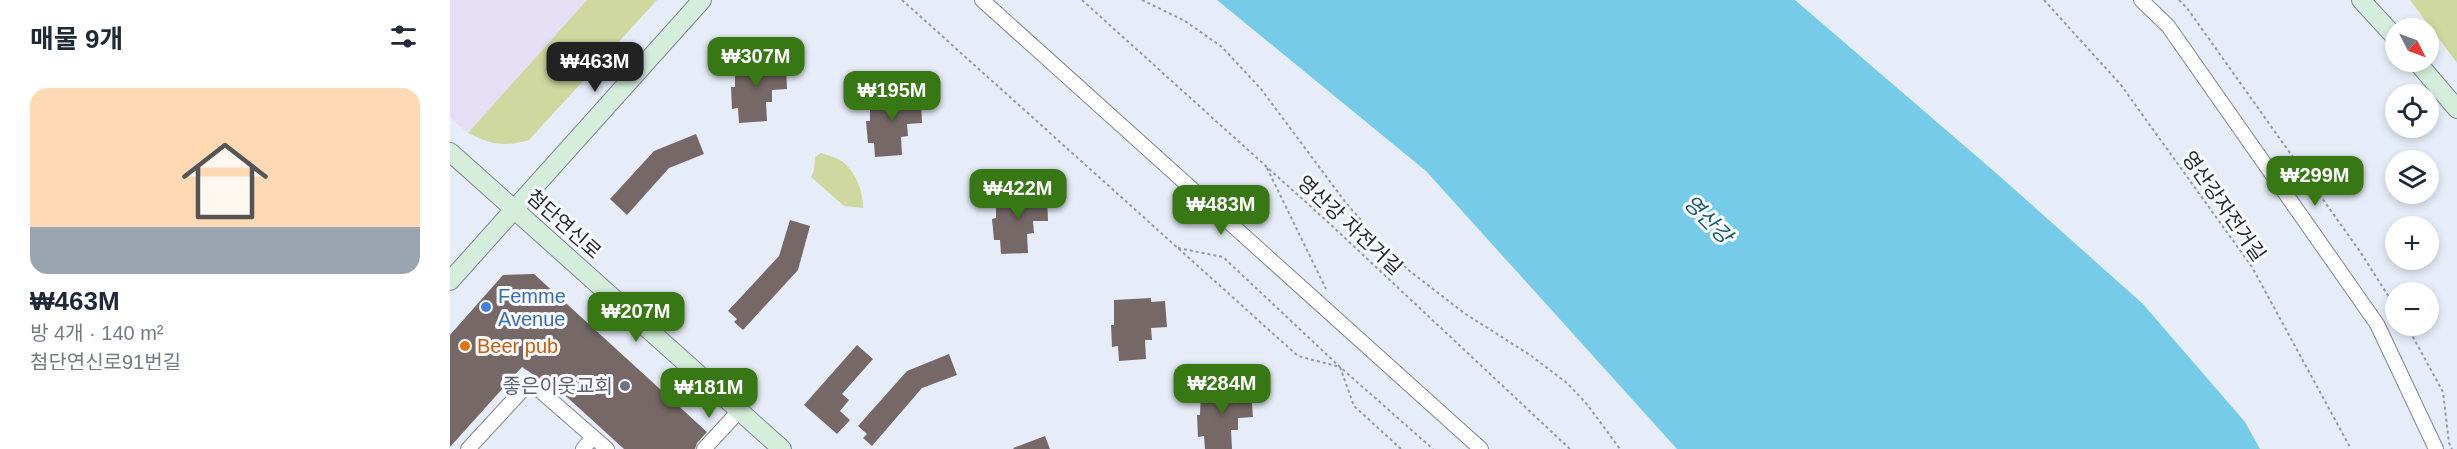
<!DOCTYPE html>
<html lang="ko">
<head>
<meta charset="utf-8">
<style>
	:root { --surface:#fff; --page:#f2f2f3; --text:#1f2937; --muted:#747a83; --line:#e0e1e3; --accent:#377714 }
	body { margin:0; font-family:Arial,"Noto Sans KR",sans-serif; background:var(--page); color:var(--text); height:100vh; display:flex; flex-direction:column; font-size:22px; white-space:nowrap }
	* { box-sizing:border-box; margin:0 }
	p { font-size:20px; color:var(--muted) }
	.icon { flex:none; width:33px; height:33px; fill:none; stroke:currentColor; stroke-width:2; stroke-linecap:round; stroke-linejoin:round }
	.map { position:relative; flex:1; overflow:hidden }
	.side { display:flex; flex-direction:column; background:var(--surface); width:450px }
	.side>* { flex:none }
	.needle { width:39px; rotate:132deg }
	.tools { position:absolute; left:1935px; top:18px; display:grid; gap:12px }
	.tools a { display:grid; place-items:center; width:54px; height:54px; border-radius:50%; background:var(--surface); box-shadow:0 3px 9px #0003; font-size:30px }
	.price { position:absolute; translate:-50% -51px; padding:0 14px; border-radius:12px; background:var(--accent); color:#fff; font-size:20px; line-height:39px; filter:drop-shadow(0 2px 3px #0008) }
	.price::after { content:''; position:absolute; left:50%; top:36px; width:18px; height:14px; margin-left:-9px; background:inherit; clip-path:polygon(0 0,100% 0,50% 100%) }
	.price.on { background:#222; color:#fff }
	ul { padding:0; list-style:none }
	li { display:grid; align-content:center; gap:12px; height:318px; padding:0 30px }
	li+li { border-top:2px solid var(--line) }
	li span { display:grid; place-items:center; height:186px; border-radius:18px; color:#555 }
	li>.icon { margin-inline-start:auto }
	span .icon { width:108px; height:108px; fill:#fffc; stroke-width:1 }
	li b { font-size:26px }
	h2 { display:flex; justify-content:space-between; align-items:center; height:72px; padding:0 30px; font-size:26px }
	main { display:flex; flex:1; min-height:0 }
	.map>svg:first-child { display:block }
</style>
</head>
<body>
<main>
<section class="side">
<h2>매물 9개<svg class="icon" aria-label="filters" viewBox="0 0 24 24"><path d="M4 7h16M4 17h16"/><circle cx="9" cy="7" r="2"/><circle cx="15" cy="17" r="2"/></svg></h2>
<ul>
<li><span style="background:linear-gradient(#ffd9b3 75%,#9aa5b1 0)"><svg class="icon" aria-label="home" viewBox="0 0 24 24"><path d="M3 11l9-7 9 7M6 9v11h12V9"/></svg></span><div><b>₩463M</b><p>방 4개 · 140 m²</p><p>첨단연신로91번길</p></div></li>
</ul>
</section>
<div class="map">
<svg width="2007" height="449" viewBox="0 0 2007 449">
	<rect width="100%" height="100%" fill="#e7edf8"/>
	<!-- commercial -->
	<path fill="#e4dff5" d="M0,0H137L18,133L0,118Z"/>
	<!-- green -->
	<path fill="#cfd89f" d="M137,0H207L79,140C53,147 42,145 18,133Z
		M1960,0H2007V63Z
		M371,153C377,155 385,157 390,160C404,168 414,192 413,208L394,206L361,177L364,171L365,157Z"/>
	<!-- water -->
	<path fill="#75cbe8" d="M767,0H1345L1546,173L1693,304L1795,422L1810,449H1227L976,171Z"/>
	<!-- building -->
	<path fill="#756866" d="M295,60H322V64L336,63L337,89L322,90V102H316L317,121L289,123L288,108L282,109L281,87H285V61Z
		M457,94V98H471L472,123L457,124L458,136L451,137L452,155L425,157L424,143H418L416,121H420V97Z
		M246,134L254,154L219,168L177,215L160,199L204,151Z
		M583,191V196L597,195L598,221H583L584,233L577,234L578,253L551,254L550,240H544L542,219L546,218V194Z
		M340,220L360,226L348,270L293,330L284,322L287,319L278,311L329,256Z
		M84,274L257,432L247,443L245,449H174L96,378L93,381L72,367L0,447V335L53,275Z
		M701,298V302L715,301L717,327L701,328L702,340H695L696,359L669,361L668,346L662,347L661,325H664V300Z
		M407,345L423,359L392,394L399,400L390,411L400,420L387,434L354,405Z
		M499,354L507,375L472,388L422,446L413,438L417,434L408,426L457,371Z
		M761,388H787L788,392L801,391L803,417L788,418V430H781L782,449H755L754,436L748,437L747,415H750L751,389Z
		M595,436L600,449H564L563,448Z"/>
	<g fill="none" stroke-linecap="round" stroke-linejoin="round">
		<!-- street casing -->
		<g stroke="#80858f" stroke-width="16">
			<path id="street" d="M532,0L1031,449
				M1691,0L1718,26L1927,324L1986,449
				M18,449L80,382L157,449
				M133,449L143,437
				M254,449L289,411"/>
		</g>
		<!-- secondary casing -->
		<g stroke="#80858f" stroke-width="20">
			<path id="secondary" d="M1911,0L1946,38
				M1967,62L2007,109
				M0,152L332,449
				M0,281L252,0"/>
		</g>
		<!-- path -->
		<path stroke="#959aa2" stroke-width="2" stroke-dasharray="3 3" stroke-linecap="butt" d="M452,0L848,356L890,367L904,406L951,449
			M632,0L880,224L1120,449
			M692,0L735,21L772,47L811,89L896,203L940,253L957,269L1014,313L1080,355L1117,383L1136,403L1170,449
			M1594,0L1671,85L1802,267L1901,449
			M1729,0L1737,8L1911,253L1946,308
			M817,168L876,289
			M728,248L773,257L890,367L983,449
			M1957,326L1993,392L1999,443L2002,449"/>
		<!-- street -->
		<use href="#street" stroke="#fff" stroke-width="14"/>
		<!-- secondary -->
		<use href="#secondary" stroke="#d4eedb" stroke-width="18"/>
	</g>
	<!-- markers -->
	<circle fill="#3f7fe0" stroke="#f8faff" stroke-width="2" cx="36" cy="307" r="6"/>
	<circle fill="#e8710a" stroke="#f8faff" stroke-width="2" cx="15" cy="346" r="6"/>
	<circle fill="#6b7280" stroke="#f8faff" stroke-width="2" cx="175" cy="386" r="6"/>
	<g text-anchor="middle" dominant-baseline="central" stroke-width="6" stroke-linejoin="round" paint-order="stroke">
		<!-- street labels -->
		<g font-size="20" fill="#25282c" stroke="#f8faff">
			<text transform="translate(1774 206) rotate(55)">영산강자전거길</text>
			<text transform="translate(114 224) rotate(42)">첨단연신로</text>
			<text transform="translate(900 225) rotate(43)">영산강 자전거길</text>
		</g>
		<!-- shop labels -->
		<g font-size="20" fill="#366cbe" stroke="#f8faff" text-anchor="start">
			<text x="48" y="296">Femme<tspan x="48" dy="23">Avenue</tspan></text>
		</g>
		<!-- food labels -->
		<g font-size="20" fill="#c56008" stroke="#f8faff" text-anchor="start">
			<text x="27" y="346">Beer pub</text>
		</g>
		<!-- worship labels -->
		<g font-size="20" fill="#5b616d" stroke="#f8faff" text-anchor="end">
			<text x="163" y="386">좋은이웃교회</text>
		</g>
		<!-- water labels -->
		<g font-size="21" font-style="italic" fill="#11596d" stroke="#f8faff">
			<text transform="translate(1258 219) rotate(45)">영산강</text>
		</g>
	</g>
</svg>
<div class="tools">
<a><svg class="needle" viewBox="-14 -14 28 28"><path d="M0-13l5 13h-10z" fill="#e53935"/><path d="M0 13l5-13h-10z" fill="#747a83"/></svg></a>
<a><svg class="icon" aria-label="locate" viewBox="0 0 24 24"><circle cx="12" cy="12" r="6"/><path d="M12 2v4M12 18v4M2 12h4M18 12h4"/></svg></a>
<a><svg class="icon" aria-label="layers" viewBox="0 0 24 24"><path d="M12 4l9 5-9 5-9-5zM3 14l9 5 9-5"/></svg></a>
<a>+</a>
<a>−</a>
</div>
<b class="price" style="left:306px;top:88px">₩307M</b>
<b class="price on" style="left:145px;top:93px">₩463M</b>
<b class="price" style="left:442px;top:122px">₩195M</b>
<b class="price" style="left:1865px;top:207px">₩299M</b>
<b class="price" style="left:568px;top:220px">₩422M</b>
<b class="price" style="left:771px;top:236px">₩483M</b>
<b class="price" style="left:186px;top:343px">₩207M</b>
<b class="price" style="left:772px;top:415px">₩284M</b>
<b class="price" style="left:259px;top:419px">₩181M</b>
</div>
</main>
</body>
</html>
